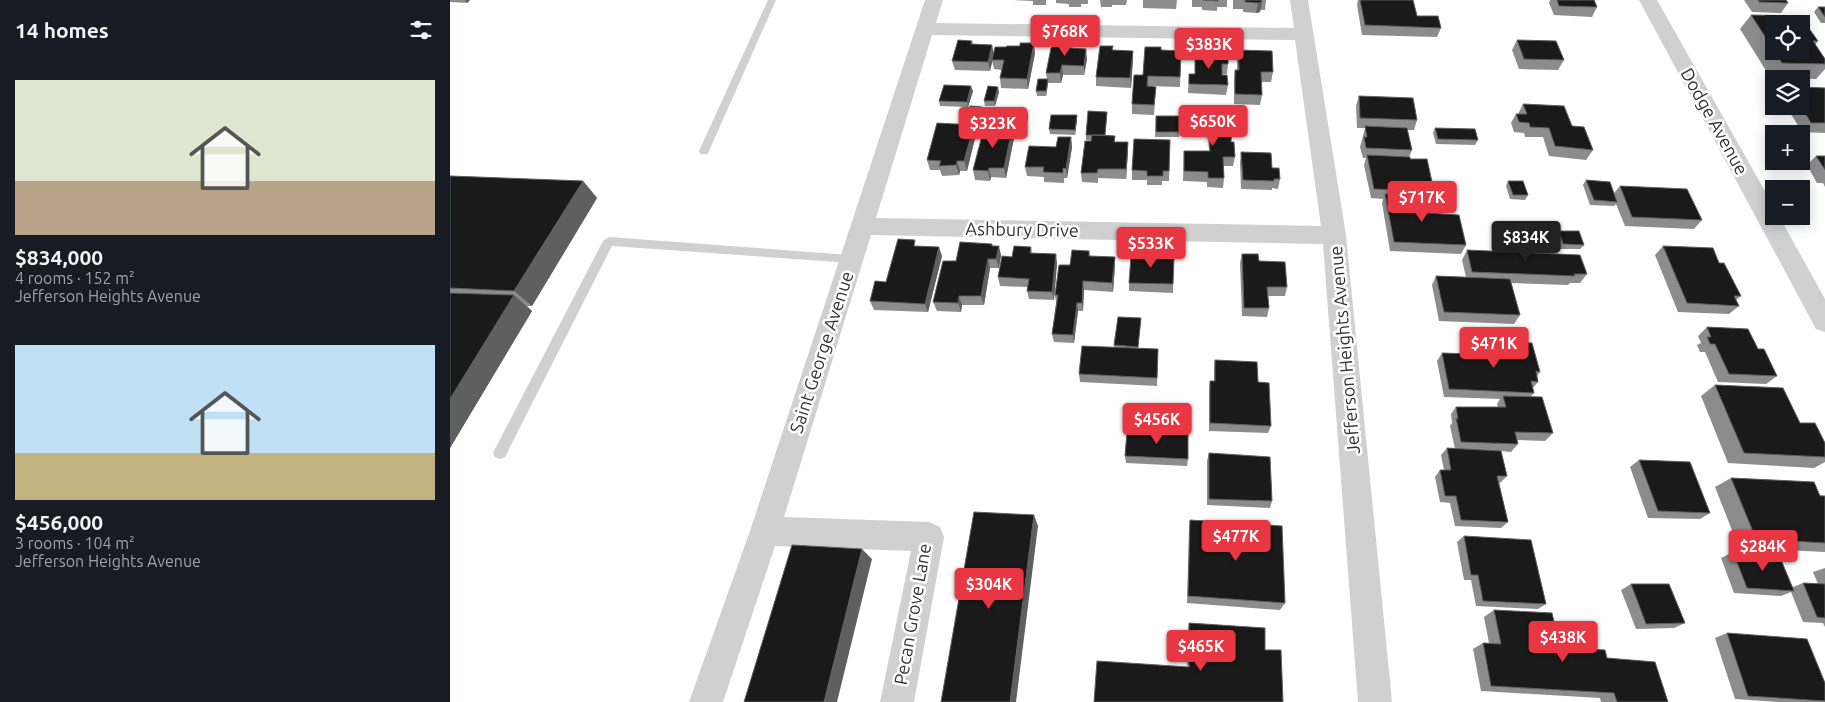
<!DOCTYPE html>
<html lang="en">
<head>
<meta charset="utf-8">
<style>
	:root { --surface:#171b24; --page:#242831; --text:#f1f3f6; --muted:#9ea1a6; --accent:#e83642 }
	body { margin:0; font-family:Ubuntu,sans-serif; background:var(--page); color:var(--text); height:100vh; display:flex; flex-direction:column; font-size:19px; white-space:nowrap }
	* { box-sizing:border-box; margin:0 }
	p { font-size:16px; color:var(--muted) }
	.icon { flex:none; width:28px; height:28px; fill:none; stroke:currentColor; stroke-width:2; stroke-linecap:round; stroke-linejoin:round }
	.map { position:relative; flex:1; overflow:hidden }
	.side { display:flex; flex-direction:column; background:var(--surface); width:450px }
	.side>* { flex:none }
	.fabs { position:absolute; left:1315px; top:15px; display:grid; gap:10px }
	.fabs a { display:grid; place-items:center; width:45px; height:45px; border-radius:0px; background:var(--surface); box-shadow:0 2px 12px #0003; font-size:25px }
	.price { position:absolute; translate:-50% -42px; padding:0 11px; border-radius:5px; background:var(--accent); color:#fff; font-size:16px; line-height:32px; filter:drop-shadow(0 1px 2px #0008) }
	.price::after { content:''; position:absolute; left:50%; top:30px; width:15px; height:11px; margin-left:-8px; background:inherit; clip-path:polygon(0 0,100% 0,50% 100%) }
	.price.on { background:#222; color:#fff }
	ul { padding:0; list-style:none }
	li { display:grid; align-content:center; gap:10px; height:265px; padding:0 15px }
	li span { display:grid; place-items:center; height:155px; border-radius:0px; color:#555 }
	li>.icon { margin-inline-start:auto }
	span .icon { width:90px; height:90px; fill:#fffc; stroke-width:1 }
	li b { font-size:21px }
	h2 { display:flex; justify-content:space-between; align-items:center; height:60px; padding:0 15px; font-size:21px }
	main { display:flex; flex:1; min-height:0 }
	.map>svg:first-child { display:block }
</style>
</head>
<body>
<main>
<section class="side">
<h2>14 homes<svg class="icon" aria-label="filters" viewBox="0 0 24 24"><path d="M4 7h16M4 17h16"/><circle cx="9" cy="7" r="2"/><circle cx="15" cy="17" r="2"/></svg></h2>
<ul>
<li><span style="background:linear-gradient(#dfe7d0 65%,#b9a48a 0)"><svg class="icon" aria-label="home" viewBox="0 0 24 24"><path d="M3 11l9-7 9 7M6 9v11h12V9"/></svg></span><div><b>$834,000</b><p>4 rooms · 152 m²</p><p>Jefferson Heights Avenue</p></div></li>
<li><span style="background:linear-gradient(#bfe0f5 70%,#c2b280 0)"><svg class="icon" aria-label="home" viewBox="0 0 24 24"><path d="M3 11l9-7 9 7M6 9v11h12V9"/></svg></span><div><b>$456,000</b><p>3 rooms · 104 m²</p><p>Jefferson Heights Avenue</p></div></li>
</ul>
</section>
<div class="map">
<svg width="1375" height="702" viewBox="0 0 1375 702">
	<rect width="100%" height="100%" fill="#fff"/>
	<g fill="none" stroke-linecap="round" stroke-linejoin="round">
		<!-- lane -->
		<path fill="#d0d0d0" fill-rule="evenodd" d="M318,0H326L259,151L258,154H250L249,151Z
			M159,237L401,255L407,259L401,263L162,246L55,457L50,459L45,457L43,453L45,449L153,241Z"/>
		<!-- street -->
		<path fill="#d0d0d0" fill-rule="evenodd" d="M475,0H493L486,23L844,28L840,0H858L896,235L942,702H908L873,244L421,235L334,517L479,522L490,527L494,537L464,702H430L461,551L325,546L273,702H239L300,531ZM482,35L845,40L871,226L426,218Z
			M1189,0H1207L1324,207V216H1329L1375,299V332L1366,329Z"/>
	</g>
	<!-- wall -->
	<path fill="#8c8c8c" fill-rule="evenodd" d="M0,0H20L17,3L0,2Z
		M563,0H596V5H583V1Z
		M606,0H638V4H631V7H619V4L606,3Z
		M650,0H677L676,5H662V7H651Z
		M693,0H727L726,9L693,8Z
		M742,0H777V7H767V11L752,10V7H742Z
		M783,0H816L815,10H810V12L806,13L793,12V9H783Z
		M908,0H963L967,16L991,28L987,37L912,35L907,5Z
		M1100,0H1144L1147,7L1142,17L1104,15L1099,3Z
		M1294,0H1336L1338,3L1331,13L1302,12Z
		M1368,7H1375V23H1371L1364,12Z
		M1301,15L1350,16L1368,41L1365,45L1375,59V69L1366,79L1320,77L1290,29ZM1324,24H1351V51H1324Z
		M1067,40L1114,60L1108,70L1069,69L1062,50Z
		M522,41L523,44L542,45L543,54L585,53L578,89L551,88L550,78L552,70L544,69L542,60L540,71L505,70L502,61Z
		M621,48L637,59L634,75H613L611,83H598L596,96H587L586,91L597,79L596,73Z
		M711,50L731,51L730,87L697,86L706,87L704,115L682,114V104L693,75Z
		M788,50L823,72L821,82H811L812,95L810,105L784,104V80L785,70H787V60Z
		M683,51L681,88L646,86V77Z
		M745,53L778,64L777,74H772L778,85L776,95L738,93L739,74H745Z
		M1375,88V133L1352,132L1336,106H1351Z
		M523,91L518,107L490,106L489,101Z
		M549,92L545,106H535L534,101Z
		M909,96L967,120L964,130H957L962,150L959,157L960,159L984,191L980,200H973L975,213L1016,245L1011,254L940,251L932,203L933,199L921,198L914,165L916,158H913L910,147L915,128H907L906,106Z
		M1073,104L1122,126L1143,150L1136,160L1099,156L1093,137H1075L1074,133L1064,132L1061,123L1066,114H1068Z
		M533,112L528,132H525L526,134L517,171H510L509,175L492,176L490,170H480L477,160L515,124Z
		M577,112L578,117L575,132H563L564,138L556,178L541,177L540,181L525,180L523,170L553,128V126Z
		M758,112L783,134L781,142L785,157L783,166H773L774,178L773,188L757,187V182L733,181L734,151H759L757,121Z
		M627,115V120L625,135L600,134L599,129Z
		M706,116L729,132V137H705Z
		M657,117L655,135L665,136V142H678V152L676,179L648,178V183L632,182L631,173L641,140H636V135Z
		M985,128L1028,140L1025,145L986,144L983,133Z
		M621,137L622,147L617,178H614V183L594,182V177L577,176L575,167Z
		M720,140L719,181H712V185H697V180H682V170Z
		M791,152L822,168L830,179L828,189L822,188V190L791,189L790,162Z
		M1366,156H1375V187L1373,183H1367L1357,165Z
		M0,176L133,181L147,198L82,306H77L82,311L0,448Z
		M1136,180L1164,193L1170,186L1252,220L1244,229L1175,226L1166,204L1164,206L1140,205L1133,185Z
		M1058,181L1078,195L1075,200L1060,199L1056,186Z
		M1109,231L1134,245L1130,249H1110L1105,236Z
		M468,246L492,256L478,312L424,310L420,301Z
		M543,246L551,255L549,268H540L534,305H512L511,312L487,311L483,302L506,261Z
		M1213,246L1269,263L1291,296L1286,300L1289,306L1279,314L1228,312L1205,255Z
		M581,247L582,253L607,263L604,300L579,299L577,291L578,287L550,286L548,277L562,257Z
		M1017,250L1137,274L1130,283H1120L1118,285L1061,283L1070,315L1064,324L989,321L982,285L986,276L1016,277L1012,260Z
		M639,251L640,256L665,266L663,292L634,290L633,311H628L624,343L604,342L602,334L606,303L605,295L620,265Z
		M792,254L809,261L837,287L835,296H818L819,308L817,317L792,316L790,263Z
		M704,258L723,284V293L679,291V283Z
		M691,318L688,349H708L707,386L630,382L629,374L664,347V345Z
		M1257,327L1308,349L1327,376L1316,384L1268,382L1255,352H1250L1247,345L1251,343L1248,336Z
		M1047,341L1090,372L1087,376L1088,382L1082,389L1084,393L1080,397L1103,433L1095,441L1067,440L1068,444L1061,452L1051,451L1057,476L1050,483H1049L1058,522L1051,528L1005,526L1000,503L990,502L985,477L990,470H994L991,455L997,448L1005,449L1000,426L1002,423L1001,414L1006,407H1048L1047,404L1050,399L994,397L987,361L992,353L1042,355L1041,349Z
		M765,360L821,426L818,433L759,431V389L760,381H764V368Z
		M1265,385L1350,423L1375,443V462L1364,468L1278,463L1251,396Z
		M759,453L822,501L820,508L757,505V461Z
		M675,456L738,459L737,466L676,463Z
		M1189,460L1260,513L1250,519L1198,518L1180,467Z
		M1281,478L1375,496V552L1289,548L1265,487Z
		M740,520L835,603L830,610L737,603L739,529Z
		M1014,536L1096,604L1088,609L1026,606L1021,580H1014L1007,542Z
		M1283,552L1343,587L1353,583L1368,584L1363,572L1375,568V627L1373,623L1353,622L1341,592L1331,596L1284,593L1271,558Z
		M1181,584L1235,623L1224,628L1186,629L1171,590Z
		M1044,610L1110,647L1157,658L1218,702H1151L1150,698L1031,691L1023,649L1033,643H1039L1034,617Z
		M739,623L815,650L737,666L738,630Z
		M1277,633L1375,683V702H1328L1285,699L1265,638Z"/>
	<!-- shaded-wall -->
	<path fill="#5f5f5f" d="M15,0H20L17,3Z
		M812,2L810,12L806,13L808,3Z
		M584,43L585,53L578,89L577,79Z
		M542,45L544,55L540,71L538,62Z
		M636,49L637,59L634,75V66Z
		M683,51V61L681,88L680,78Z
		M612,65L613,75L611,83L610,73Z
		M598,79V84L596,96V91Z
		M521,86L523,91L518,107L517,102Z
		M548,87L549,92L545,106L544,101Z
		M532,107L533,112L528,132L527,127Z
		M577,112L578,117L575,132V127Z
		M627,115V120L625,135V130Z
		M524,125L526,134L517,171L514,161Z
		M562,129L564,138L556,178L554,168Z
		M621,137L622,147L617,178L616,169Z
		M678,142V152L676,179V169Z
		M507,161L510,171L509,175L506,165Z
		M539,168L541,177L540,181L538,171Z
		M133,181L147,198L82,306L64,291Z
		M549,246L551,255L549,268L546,259Z
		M489,247L492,256L478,312L475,304Z
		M606,254L607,263L604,300L602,292Z
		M665,257V266L663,292L662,283Z
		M538,259L540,268L534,305L531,296Z
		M633,281L634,290L633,311L632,303Z
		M64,295L82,311L0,448V399Z
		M509,296L512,305L511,312L508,303Z
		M627,303L628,311L624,343L623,335Z
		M584,515L588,526L566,702H560Z
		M412,549L422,559L387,702H374Z"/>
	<!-- building -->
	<path fill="#1a1a1a" stroke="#5f5f5f" d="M753,0H768V1Z
		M795,0H811L812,2L808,3L795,2Z
		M910,0H963L967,16H988L991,28L915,25Z
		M1107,0H1144L1147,7L1109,6Z
		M1308,0H1336L1338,3L1309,2Z
		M1368,7H1375V17Z
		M1301,15L1350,16L1368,41H1363L1375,59V64L1332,63L1324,51H1351V24H1324V50Z
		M508,40L522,41L521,44L542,45L538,62L502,61Z
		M1067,40L1106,41L1114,60L1074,59Z
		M570,43H584L577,79L550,78L554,60H542L545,47H556L557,46H570Z
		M604,43L621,44L620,48L636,49L634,66L612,65L610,73H596L601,48L603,47Z
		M650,46H663L662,50L683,51L680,78L646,77Z
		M695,47H711V50L731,51L730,77L698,76L697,86L706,87L704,105L682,104L684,75H693Z
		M788,50L822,51L823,72H811L812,95L785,94V70H789Z
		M745,53L778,56V64H772V75H777L778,85L739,84V74H745Z
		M588,79H598L596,91H586Z
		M494,85L521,86L517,102L489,101Z
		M538,86L548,87L544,101H534Z
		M1351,87L1375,88V123H1361L1351,106Z
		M909,96L963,98L967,120L910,118Z
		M1073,104L1114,106L1122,126L1134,127L1143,150L1105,146L1099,128L1080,127L1079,123L1069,122L1066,114H1077Z
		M520,106L532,107L527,127H524V125L515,124Z
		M638,111L657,112L655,135H636Z
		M555,112H577L575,127L553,126Z
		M758,112H781L783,134H781V142H784L785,157H773L774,178H758V172L734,171V151H760Z
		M601,115H627L625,130L599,129Z
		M706,116H729V132H706Z
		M487,123L524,125L514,161H507L506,165L489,166L491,161L477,160Z
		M915,126L957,128L962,150L916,148L914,137H917Z
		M534,128L562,129L554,168H539L538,171L523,170Z
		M985,128L1025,129L1028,140L988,139Z
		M642,135L665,136L664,142H678L676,169H648L647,173H631L635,141H641Z
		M608,137H621L616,169L613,168V173L593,172L594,167H575L579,146L606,147Z
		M684,139L720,140L719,171H713V176H697V171L682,170Z
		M791,152L821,153L822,168H829L830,179H824V181L793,180Z
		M917,155L960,157V159H977L984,191L924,189Z
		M1366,156H1375V170Z
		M0,176L133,181L64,291L0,288Z
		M1136,180L1160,182L1167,202L1144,200Z
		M1058,181H1073L1078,195H1063Z
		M1170,186L1237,189L1252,220L1182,217Z
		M935,194L972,195L975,213L1009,215L1016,245L944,242Z
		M1109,231H1129L1134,245L1113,244Z
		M448,239L465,240L464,246L489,247L475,304L420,301L425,281L436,282Z
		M510,242L542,244V246H549L546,259H538L531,296H509L508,303L483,302L493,261H506Z
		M564,246L581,247L580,253L606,254L602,292L577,291L579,279L548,277L552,256L562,257Z
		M1213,246L1263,248L1269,263H1274L1291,296H1284L1289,306L1237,303Z
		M622,250L639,251V256L665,257L662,283L633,281L632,303H627L623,335L602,334L608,295H605L609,265H620Z
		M683,250L704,251V258H724L723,284L679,283L681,256H683Z
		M1017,250L1130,255L1137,274H1124L1125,276L1022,272Z
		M792,254H808L809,261L835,262L837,287H817L819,308H794Z
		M986,276L1060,279L1070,315L994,312Z
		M0,293L64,295L0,399Z
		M668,317L691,318L688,347L664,345Z
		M1257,327L1298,329L1308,349H1314L1327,376L1279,374L1265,344H1260L1257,337H1261Z
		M1047,341L1082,343L1090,372L1086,371L1088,382L1081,381L1084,393L999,389L992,353L1050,355Z
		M632,346L708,349L707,378L629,374Z
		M765,360L807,362L808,382L819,383L821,426L760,423V381H765Z
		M1265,385L1333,388L1350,423H1365L1375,443V457L1294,453Z
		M1053,396L1092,397L1103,433L1065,432L1068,444L1011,442L1006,418L1008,419L1006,407H1056Z
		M677,431L738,434V459L675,456Z
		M997,448L1051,451L1057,476H1047L1058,522L1011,520L1006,496H995L990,470H1001Z
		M759,453L820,457L822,501L759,499Z
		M1189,460L1240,462L1260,513L1208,511Z
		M1281,478L1364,482L1370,496H1375V543L1306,539Z
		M524,512L584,515L560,702H491Z
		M740,520L832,526L835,603L738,596Z
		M1014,536L1081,540L1096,604L1033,601L1028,575H1021Z
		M342,545L412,549L374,702H294Z
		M1283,552L1329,555L1344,591L1297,588Z
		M1353,583L1375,584V618L1367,617Z
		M1181,584H1219L1235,623L1196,624Z
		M1044,610L1102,613L1110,647L1155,650L1157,658L1205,662L1218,702H1167L1164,693L1041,686L1033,643L1051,644Z
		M739,623L815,628V650H831L833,702H644L647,661L739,667Z
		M1277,633L1357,639L1375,683V701L1298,696Z"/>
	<g text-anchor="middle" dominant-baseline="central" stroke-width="5" stroke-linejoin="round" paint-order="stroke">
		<!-- street labels -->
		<g font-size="18" fill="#333" stroke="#fff">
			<text transform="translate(1265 121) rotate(61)">Dodge Avenue</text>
			<text transform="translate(572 229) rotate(1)">Ashbury Drive</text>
			<text transform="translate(894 350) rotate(-95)">Jefferson Heights Avenue</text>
			<text transform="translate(371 352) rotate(-72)">Saint George Avenue</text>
			<text transform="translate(462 614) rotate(-80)">Pecan Grove Lane</text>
		</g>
	</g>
</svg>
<div class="fabs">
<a><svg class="icon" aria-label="locate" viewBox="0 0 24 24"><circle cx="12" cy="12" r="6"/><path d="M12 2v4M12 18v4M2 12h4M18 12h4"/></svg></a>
<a><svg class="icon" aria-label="layers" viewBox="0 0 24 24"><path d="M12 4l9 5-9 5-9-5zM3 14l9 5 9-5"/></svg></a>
<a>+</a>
<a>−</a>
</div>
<b class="price" style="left:615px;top:57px">$768K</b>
<b class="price" style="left:759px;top:70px">$383K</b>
<b class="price" style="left:763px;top:147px">$650K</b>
<b class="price" style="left:543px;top:149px">$323K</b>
<b class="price" style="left:972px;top:223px">$717K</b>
<b class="price on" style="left:1076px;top:263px">$834K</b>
<b class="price" style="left:701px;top:269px">$533K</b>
<b class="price" style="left:1044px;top:369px">$471K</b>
<b class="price" style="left:707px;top:445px">$456K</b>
<b class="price" style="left:786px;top:562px">$477K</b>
<b class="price" style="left:1313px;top:572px">$284K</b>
<b class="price" style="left:539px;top:610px">$304K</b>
<b class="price" style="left:1113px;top:663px">$438K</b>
<b class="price" style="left:751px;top:672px">$465K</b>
</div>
</main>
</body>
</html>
